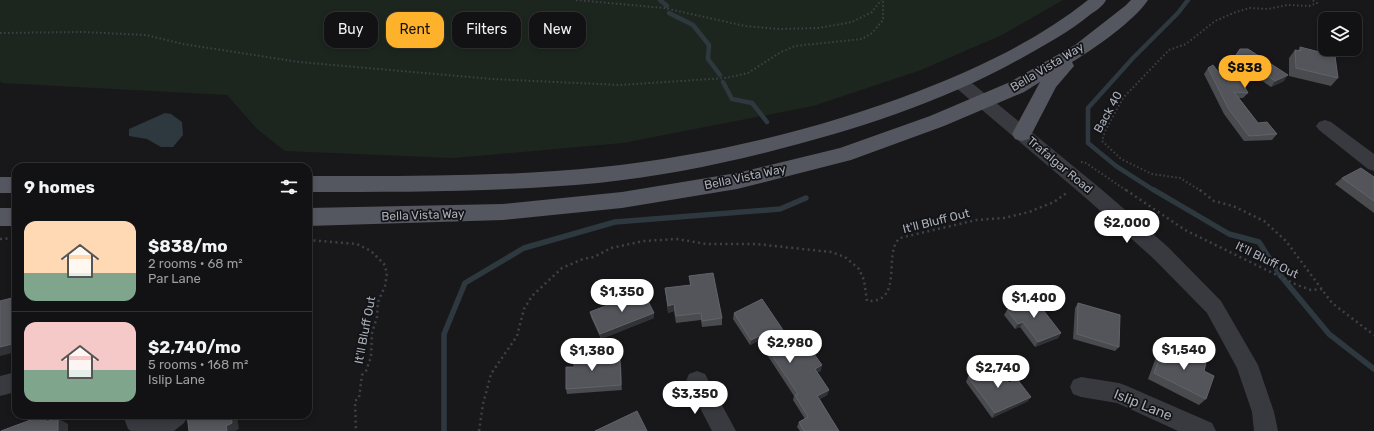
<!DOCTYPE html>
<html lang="en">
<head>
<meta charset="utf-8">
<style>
	:root { --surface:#121214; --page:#1f2022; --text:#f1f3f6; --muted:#9c9ea0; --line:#313234; --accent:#feb22c }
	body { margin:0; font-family:Rubik,sans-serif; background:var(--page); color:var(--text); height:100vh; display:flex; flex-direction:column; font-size:15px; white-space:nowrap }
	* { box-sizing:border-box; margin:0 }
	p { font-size:13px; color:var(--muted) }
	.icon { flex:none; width:22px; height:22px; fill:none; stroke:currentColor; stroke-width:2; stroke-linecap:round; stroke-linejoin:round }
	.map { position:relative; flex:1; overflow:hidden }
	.details { position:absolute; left:12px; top:163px; width:300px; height:256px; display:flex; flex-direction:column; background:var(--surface); border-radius:12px; box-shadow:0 2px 6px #0003,0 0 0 1px var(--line) }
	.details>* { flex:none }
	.guide { position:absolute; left:324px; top:12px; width:380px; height:36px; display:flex; gap:8px }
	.fabs { position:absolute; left:1318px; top:12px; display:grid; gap:8px }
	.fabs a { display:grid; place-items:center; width:44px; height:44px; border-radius:8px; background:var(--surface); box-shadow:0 2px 6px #0003,0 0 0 1px var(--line); font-size:20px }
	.price { position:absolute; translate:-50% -34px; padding:0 9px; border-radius:14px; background:#fff; color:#222; font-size:13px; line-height:26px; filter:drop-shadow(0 1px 2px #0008) }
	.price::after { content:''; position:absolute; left:50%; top:24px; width:12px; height:9px; margin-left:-6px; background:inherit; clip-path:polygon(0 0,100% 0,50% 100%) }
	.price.selected { background:var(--accent); color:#111 }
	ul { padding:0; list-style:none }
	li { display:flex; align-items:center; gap:12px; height:100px; padding:0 12px }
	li+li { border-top:1px solid var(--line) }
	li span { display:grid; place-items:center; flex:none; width:112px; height:80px; border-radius:12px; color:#555 }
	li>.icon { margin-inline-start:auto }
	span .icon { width:48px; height:48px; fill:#fffc; stroke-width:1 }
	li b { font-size:17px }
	h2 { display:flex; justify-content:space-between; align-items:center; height:48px; padding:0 12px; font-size:17px }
	.chip { padding:0 14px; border-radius:12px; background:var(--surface); box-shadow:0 2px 6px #0003,0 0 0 1px var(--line); font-size:14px; line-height:36px }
	.chip.selected { background:var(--accent); color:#111 }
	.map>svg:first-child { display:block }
</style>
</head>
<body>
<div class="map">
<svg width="1374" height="431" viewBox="0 0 1374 431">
	<rect width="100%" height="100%" fill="#18181a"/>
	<!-- green -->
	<path fill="#1d261e" d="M0,0H1063L1002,35L921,70L813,106L623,143L454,158L285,151L257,129L227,95L2,83L0,81Z"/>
	<!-- water -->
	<path fill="#2d383f" d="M165,113L171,114L182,122L183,135L173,147H161L147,139L129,136V129Z"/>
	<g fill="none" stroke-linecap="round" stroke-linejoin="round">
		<!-- stream-far1 -->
		<path stroke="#2d383f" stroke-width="4.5" d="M660,0L667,6
			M669,13L693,25L709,45L708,59L720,75
			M723,82L732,99L752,103L767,122
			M1155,191L1116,166L1088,143V108L1133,58L1178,13L1188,0"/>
		<!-- stream -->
		<path stroke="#2d383f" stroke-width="5.5" d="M1154,190L1229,234L1259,242L1280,275L1329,334L1374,369
			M444,431V334L465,283L524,248L615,222L780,209L806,198"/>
		<!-- path-far1 -->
		<path stroke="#3e4147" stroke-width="2" stroke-dasharray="1.5 2.5" stroke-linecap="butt" d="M576,0L664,8L745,26L779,29L819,28L852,22L872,12L881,0
			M0,33L83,32L146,35L183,44L299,62L492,79L620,85L726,78L748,73L781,52L795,46L862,39L872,33L883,20V0
			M1081,162L1086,163L1127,191
			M1201,191L1180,178L1152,174L1121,159L1102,141L1105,131L1123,98L1169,50L1186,44L1215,21L1236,12L1250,8L1268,9L1287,5L1309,6L1317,3L1312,0"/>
		<!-- path -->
		<path stroke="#3e4147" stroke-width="2.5" stroke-dasharray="2 3.5" stroke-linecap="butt" d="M1126,190L1185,230L1297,285L1311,290L1322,289
			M1200,190L1214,201L1233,206L1264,221L1286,241L1332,303L1374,335
			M0,239L16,238
			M308,240L357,244L371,251L384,264L387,273L385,286L378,302L377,317L372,333L371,357L366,371L362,375L359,398L355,401L356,431
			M479,431L483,404L491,374L517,336L524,309L532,296L562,268L583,259L594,257L611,248L644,241L677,239L706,244H756L831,252L845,257L859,269L864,280L867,301C905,303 882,253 900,238L976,220L1004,218L1029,212L1054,202L1068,192"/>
		<!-- minor -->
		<path fill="#393a40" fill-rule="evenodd" d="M961,78L967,79L1101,189L1168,247L1221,301L1258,365L1274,412L1278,431H1254L1252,412L1237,368L1207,313L1154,259L1087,199L955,87L953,83L955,79Z
			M1325,120L1331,122L1374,154V171L1368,169L1319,130L1316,126L1319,122Z
			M697,371L705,374L736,431H712L686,381L689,374Z
			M16,372V392L0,396V376Z
			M1081,377L1119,383L1127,386L1212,423L1216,431H1178L1117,403L1081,397L1073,394L1070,387L1073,380Z
			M123,415H147L151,418L158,415H188L184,423L174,431H131L128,429Z"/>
		<!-- major -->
		<path fill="#54575f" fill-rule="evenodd" d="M1088,0H1106C1103,6 1097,10 1091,14C1069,32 1045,45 1020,59C941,103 855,130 768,152C712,166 655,177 598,183C502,192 405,192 308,192V176C406,176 505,177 602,167C710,155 818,130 919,91C978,68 1038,40 1088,0Z
			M1131,0H1148C1134,21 1094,49 1072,62L1074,66L1056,87L1029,139L1022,141L1015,139L1012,134L1040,82L1024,92L944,126L851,160L737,189L622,208L503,220L308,226V208L503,204L622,192L737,173L840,148L930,116L1010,82L1075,45L1125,6Z
			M0,177H16V193H0Z
			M0,208H16V226H0Z"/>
	</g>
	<!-- wall -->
	<path fill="#494b4f" d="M1300,47L1338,78L1331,86L1289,76V58L1295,50L1298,51Z
		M1240,49L1284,81L1271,87L1258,78L1243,85L1248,93L1243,98H1239L1258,123L1277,134L1272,140L1244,141L1224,114L1204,74L1208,68L1220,74H1223L1240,66L1232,61Z
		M1374,177V213L1335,184L1342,178Z
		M689,276L722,318V325L702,327L701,320L676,323L674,311L668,313L666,296L665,288L690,285Z
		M1017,303L1061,333L1058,338L1035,347L1020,327L1015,329L1004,315L1007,310L1014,308Z
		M1078,303L1119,347L1115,351L1073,339L1075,308Z
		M590,312L654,318L601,339L591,317Z
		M734,313L798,352L821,371L817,372L829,390L827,395L820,399L839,431H800L797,427L799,422L805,419L793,400L794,396L758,341L750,345L733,319Z
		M1165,343L1204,371L1206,399L1199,405L1148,379L1159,349Z
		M592,349L593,354V360L621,363L622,390L567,394L566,389L574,367Z
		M968,377L1009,383L1028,401L992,418L966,382Z"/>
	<!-- shaded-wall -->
	<path fill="#313235" d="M1262,72L1258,78L1237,87L1242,82Z
		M1288,75L1284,81L1271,87L1275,81Z
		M674,304V311L668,313V306Z
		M654,313V318L601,339L600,334Z
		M1023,322L1020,327L1015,329L1018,324Z
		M1061,333L1058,338L1035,347L1038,342Z
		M759,336L758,341L750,345L751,340Z
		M16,343V352L0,356V347Z
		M620,359L621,363L622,390L621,385Z
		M822,365L821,371L813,374L815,369Z
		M829,390L827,395L816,401L817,396Z
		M1031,397L1028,401L992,418L995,413Z
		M46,415H47L55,420L46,422Z
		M231,415H237L239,429L235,431H227L226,426Z
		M58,418L68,424V431H58Z"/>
	<!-- building -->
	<path fill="#54555b" stroke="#61636a" d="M1300,47L1335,56L1338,78L1296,68L1295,50L1301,51Z
		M1240,49H1248L1288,75L1275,81L1262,72L1242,82L1248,93L1234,92L1258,123L1267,122L1277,134L1249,136L1228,108L1208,68L1213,65L1220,74H1223L1247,63L1236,55Z
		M1361,168L1374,177V201L1342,178Z
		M713,273L722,318L702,321L701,313L676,316L674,304L668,306L665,288L691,285L689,276Z
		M643,291L654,313L600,334L590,312Z
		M16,297V343L0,347V301Z
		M1033,297L1061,333L1038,342L1023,322L1018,324L1007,310L1019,306L1017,303Z
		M762,299L798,352L809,347L822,365L815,369L829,390L817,396L839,431H804L799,422L808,417L795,395L798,394L759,336L751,340L734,313Z
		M1078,303L1120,315L1119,347L1077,334Z
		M1165,343L1206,363L1204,371L1214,376L1206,399L1154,373Z
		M592,349V360L620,359L621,385L566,389V367H574V350Z
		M995,365L1009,383L1017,379L1031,397L995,413L968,377Z
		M637,411L647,431H595Z
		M44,415H46V422L58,418V431H1Z
		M187,415H231L232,423L226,426L227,431H189Z"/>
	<g text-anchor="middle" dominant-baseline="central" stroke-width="3.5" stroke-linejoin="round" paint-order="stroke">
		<!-- street labels -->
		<g font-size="12" fill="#a9afbb" stroke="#131315">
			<text transform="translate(1047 67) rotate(-31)">Bella Vista Way</text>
			<text transform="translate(1108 112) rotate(-61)">Back 40</text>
			<text transform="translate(1060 165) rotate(40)">Trafalgar Road</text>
			<text transform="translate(745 177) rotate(-12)">Bella Vista Way</text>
			<text transform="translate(423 215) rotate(-2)">Bella Vista Way</text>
			<text transform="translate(936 221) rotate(-14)">It'll Bluff Out</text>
			<text transform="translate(1267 260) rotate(26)">It'll Bluff Out</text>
			<text transform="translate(365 330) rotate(-79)">It'll Bluff Out</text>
		</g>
		<!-- near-street labels -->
		<g font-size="14" fill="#a9afbb" stroke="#131315">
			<text transform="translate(1143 405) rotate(22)">Islip Lane</text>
		</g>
	</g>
</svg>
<div class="fabs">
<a><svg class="icon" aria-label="layers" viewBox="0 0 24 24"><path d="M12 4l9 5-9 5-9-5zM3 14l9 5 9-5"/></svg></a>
</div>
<b class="price selected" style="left:1245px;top:89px">$838</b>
<b class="price" style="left:1127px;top:244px">$2,000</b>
<b class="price" style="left:622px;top:313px">$1,350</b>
<b class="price" style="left:1034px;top:319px">$1,400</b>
<b class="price" style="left:790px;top:364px">$2,980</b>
<b class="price" style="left:1184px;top:371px">$1,540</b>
<b class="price" style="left:592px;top:372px">$1,380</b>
<b class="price" style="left:998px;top:389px">$2,740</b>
<b class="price" style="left:695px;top:415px">$3,350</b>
<div class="guide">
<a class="chip">Buy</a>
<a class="chip selected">Rent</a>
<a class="chip">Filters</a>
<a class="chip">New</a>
</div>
<section class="details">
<h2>9 homes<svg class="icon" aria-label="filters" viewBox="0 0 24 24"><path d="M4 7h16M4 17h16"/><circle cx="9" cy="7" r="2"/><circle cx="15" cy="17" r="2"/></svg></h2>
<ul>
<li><span style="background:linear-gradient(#ffd9b3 65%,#7fa58c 0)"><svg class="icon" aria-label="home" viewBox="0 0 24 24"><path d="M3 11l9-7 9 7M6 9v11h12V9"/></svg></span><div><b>$838/mo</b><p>2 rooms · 68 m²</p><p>Par Lane</p></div></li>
<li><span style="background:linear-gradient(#f6c9c9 60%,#7fa58c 0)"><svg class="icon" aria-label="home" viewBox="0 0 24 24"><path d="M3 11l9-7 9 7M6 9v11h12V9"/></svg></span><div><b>$2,740/mo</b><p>5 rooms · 168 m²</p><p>Islip Lane</p></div></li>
</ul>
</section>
</div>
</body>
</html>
